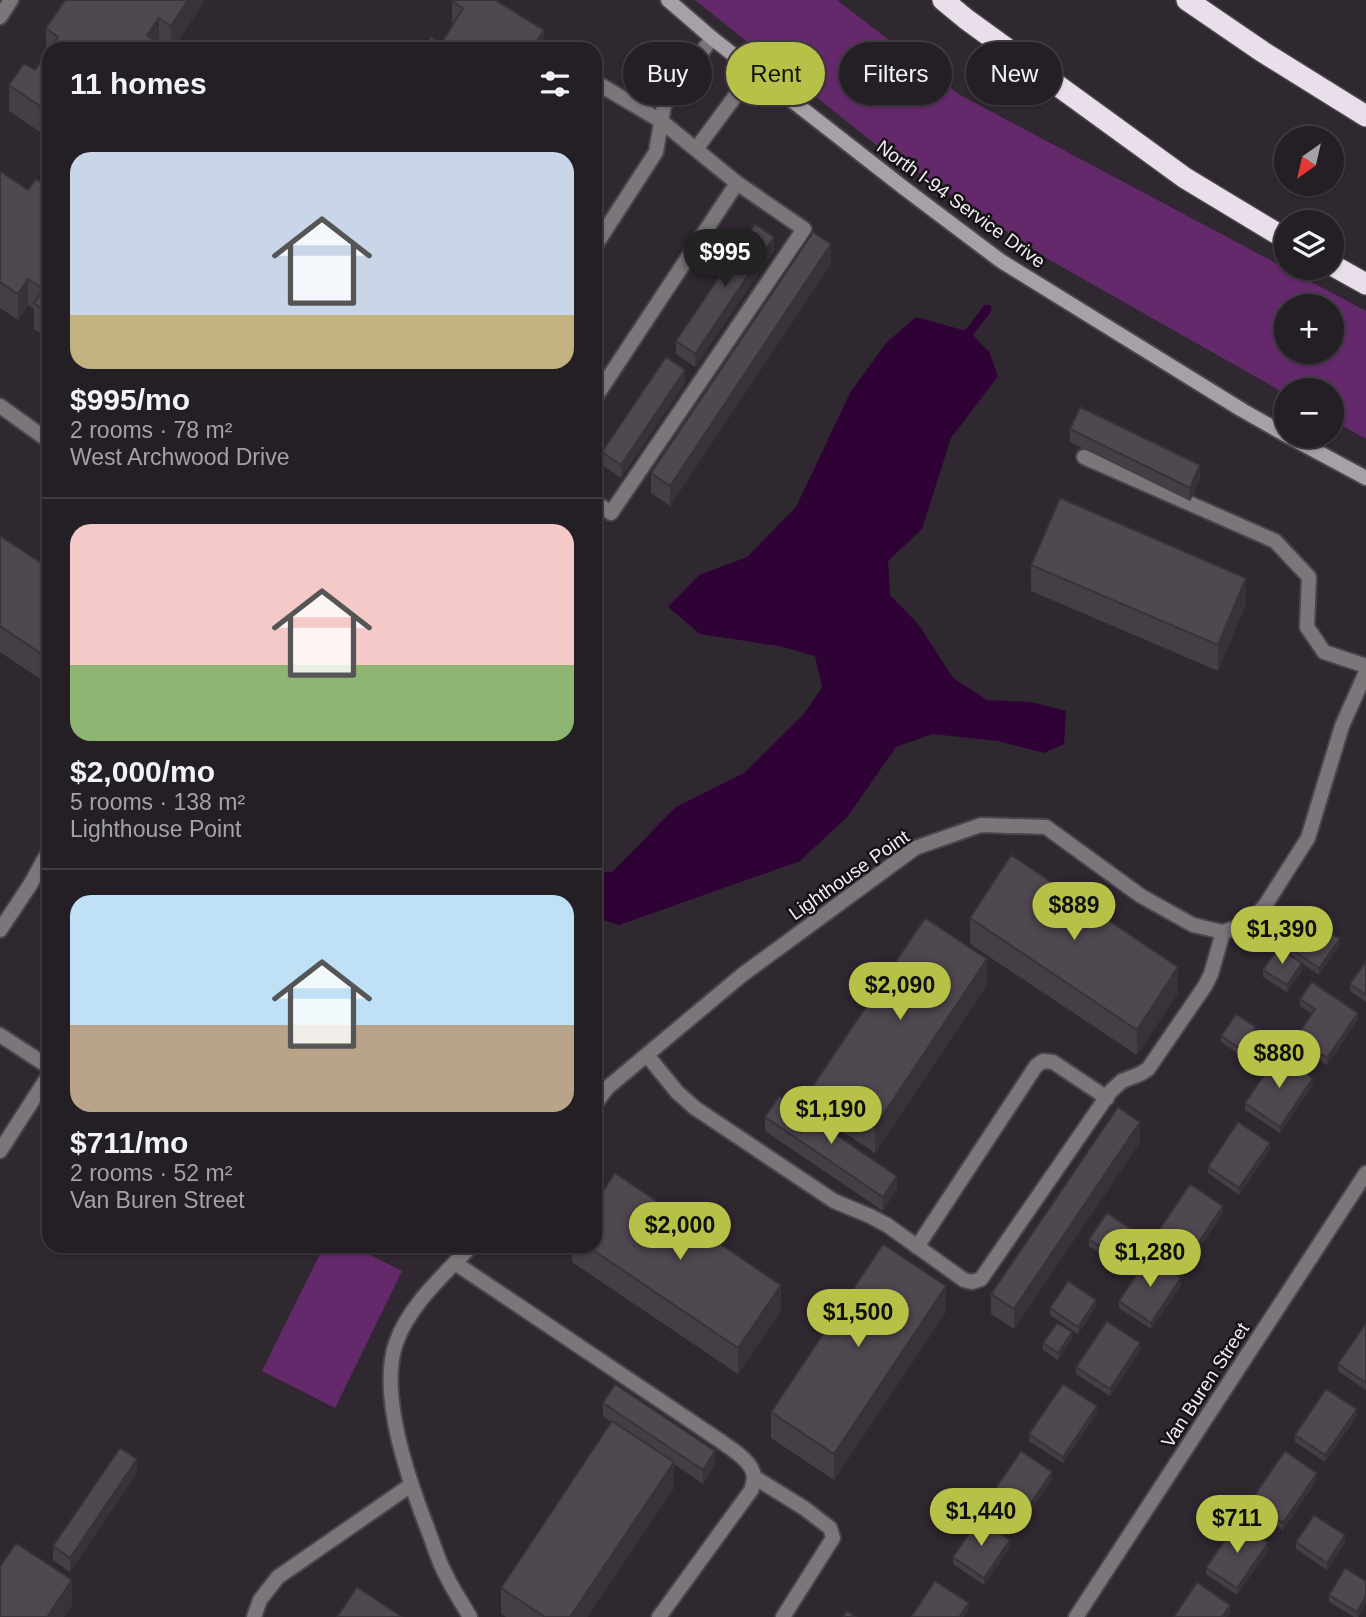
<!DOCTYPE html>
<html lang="en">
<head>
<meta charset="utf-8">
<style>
	:root { --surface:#241e25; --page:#2c272d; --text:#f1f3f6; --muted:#a3a2a7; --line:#413c42; --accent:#b8c147 }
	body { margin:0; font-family:Arial,sans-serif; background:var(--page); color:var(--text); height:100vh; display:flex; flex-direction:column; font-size:26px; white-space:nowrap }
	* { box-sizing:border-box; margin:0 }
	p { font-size:23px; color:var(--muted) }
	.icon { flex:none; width:38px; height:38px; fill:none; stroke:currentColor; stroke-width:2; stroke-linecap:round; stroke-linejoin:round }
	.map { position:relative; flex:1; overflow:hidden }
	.details { position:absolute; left:42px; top:42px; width:560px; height:1211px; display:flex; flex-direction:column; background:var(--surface); border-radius:21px; box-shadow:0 2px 5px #0004,0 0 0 2px var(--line) }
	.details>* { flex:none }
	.top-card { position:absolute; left:623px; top:42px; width:637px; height:63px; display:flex; gap:14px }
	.needle { width:46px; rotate:214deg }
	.tools { position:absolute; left:1274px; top:126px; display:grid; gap:14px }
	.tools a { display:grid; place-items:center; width:70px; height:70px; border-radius:50%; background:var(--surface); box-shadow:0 2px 5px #0004,0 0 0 2px var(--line); font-size:35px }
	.price { position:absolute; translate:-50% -60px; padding:0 16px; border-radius:24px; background:var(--accent); color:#111; font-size:23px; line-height:46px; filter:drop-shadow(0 2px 4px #0008) }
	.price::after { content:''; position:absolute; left:50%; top:42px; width:21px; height:16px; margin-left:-10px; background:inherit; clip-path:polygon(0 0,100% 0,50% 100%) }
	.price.current { background:#222; color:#fff }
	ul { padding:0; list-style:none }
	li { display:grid; align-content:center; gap:14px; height:371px; padding:0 28px }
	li+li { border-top:2px solid var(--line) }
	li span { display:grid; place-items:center; height:217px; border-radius:21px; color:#555 }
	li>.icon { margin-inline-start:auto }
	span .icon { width:126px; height:126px; fill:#fffc; stroke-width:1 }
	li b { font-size:30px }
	h2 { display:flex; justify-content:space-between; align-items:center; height:84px; padding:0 28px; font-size:30px }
	.tag { padding:0 24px; border-radius:32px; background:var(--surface); box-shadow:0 2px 5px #0004,0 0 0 2px var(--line); font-size:24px; line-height:63px }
	.tag.current { background:var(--accent); color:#111 }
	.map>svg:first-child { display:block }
</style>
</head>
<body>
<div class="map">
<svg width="1366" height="1617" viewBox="0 0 1366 1617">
	<rect width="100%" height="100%" fill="#302831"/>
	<!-- green -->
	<path fill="#64296b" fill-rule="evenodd" d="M695,0H837L960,95L1366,311V439L1332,420V390H1286V394L1048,259L875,144ZM1286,306H1332V352H1286Z
		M324,1246H352L402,1271L335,1408L262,1371Z"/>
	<!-- water -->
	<path fill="#2f0235" d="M916,317L970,332L989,352L998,376L951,438L922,529L888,561L890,595L919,625L953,678L987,700L1031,702L1066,711L1064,744L1044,753L998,741L932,734L896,747L848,816L800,861L619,925L595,918V873L612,872L676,807L744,773L804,714L822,687L815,656L779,646L700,634L668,607L699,575L747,557L796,507L850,393L886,343Z"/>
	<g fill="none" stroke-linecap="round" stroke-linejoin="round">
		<!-- stream -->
		<path stroke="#2f0235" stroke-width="9" d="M963,341L987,309"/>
		<!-- lane casing -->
		<g stroke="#4b444c" stroke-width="18">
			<path id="lane" d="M0,17L11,0
				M595,86L597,83L661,121L737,183L595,398
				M696,149L754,71
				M0,406L49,441
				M1084,457L1275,541L1309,577L1307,627L1324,652L1366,666
				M595,502L611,513L804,229L737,183
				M0,1035L49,1067
				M647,1055L677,1092L695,1108L834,1201L870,1216L887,1225L964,1280L972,1282L981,1279L1110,1092L1122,1081L1140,1074L1148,1069L1205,986L1211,974L1223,932
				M0,1151L49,1075
				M917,1247L1036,1066L1043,1061L1053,1062L1107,1098
				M455,1263L719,1440C731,1449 753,1461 754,1477C754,1481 752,1485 752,1489L659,1617
				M754,1477L804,1508L830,1528L833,1538L783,1617
				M254,1617L260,1600L278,1577L411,1485"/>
		</g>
		<!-- street casing -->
		<g stroke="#4b444c" stroke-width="18">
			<path id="street" d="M595,246L656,152L664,105L712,38
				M0,930L30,885L49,851
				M595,1104L607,1088L742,975L915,848L981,825L1046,827L1141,896L1193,925L1223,932L1250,923L1266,904L1308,838L1342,726L1366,672
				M470,1617C462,1603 453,1590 446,1575C438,1561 434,1545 428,1530C409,1481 378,1394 396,1343C409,1305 444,1275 471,1246
				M1076,1617L1366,1173"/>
		</g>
		<!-- secondary casing -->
		<g stroke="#4b444c" stroke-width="18">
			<path id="secondary" d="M668,0L712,38L754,71L904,188L1001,261L1242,410L1286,435
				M1288,436L1366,478"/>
		</g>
		<!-- highway casing -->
		<g stroke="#4b444c" stroke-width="24">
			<path id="highway" d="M943,0L966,19L1185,178L1286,239
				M1187,0L1263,52L1366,116
				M1332,265L1366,284"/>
		</g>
		<!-- lane -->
		<use href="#lane" stroke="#7a767a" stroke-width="14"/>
		<!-- street -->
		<use href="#street" stroke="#7a767a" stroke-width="14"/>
		<!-- secondary -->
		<use href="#secondary" stroke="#a7a0a7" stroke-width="14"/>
		<!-- highway -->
		<use href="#highway" stroke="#e9dfea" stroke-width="21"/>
	</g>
	<!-- wall -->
	<path fill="#453e46" d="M205,0L173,49H167L159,44L155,49H49V138L9,111V85L35,70L46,54V28Z
		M452,1L544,49L441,44L452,25Z
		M0,171L28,190L49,187V339L34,329V309L28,305L18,320L0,308Z
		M774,250L695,367L676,354V341Z
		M831,264L670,506L651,493V473Z
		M685,383L621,478L602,465V452Z
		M1070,429L1200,479L1190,501L1070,442Z
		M0,536L49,568V685L0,652Z
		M1031,565L1246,604L1218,671L1031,591Z
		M970,918L1178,993L1137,1055L970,944Z
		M1340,945L1319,975L1291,956V949Z
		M1366,961V1002L1350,991V984Z
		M1263,970H1302L1287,992L1263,977Z
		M987,985L875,1153L813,1112V1086Z
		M49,995V1026L46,1025V999Z
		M1300,999L1358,1019L1327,1065L1296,1044V1038L1312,1014L1300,1006Z
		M1256,1034L1241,1056L1221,1042V1036Z
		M1313,1085L1280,1133L1245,1110V1103Z
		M765,1117L897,1189L883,1211L765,1131Z
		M1140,1142L1014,1329L991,1314V1294Z
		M1270,1150L1239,1195L1208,1173V1167Z
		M1223,1213L1188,1265L1155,1243V1236Z
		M1134,1238L1116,1264L1089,1246V1239Z
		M572,1246H595L781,1311L738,1374L572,1262Z
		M1181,1285L1151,1329L1119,1308V1301Z
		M1096,1306L1078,1334L1050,1315V1308Z
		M946,1312L834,1480L771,1438V1412Z
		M1366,1323V1390L1338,1371V1364Z
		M1072,1339L1058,1360L1043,1350V1343Z
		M1140,1350L1110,1396L1076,1374V1367Z
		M603,1403L715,1465L703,1484L674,1464V1488L587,1617H506L501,1614V1588L611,1422L603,1416Z
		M1097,1413L1063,1463L1029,1441V1434Z
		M1357,1416L1325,1462L1295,1442V1435Z
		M137,1473L70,1572L53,1560V1546Z
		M1052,1479L1020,1526L989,1505V1498Z
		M1317,1479L1283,1530L1250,1508V1502Z
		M1296,1542H1345L1327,1570L1296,1549Z
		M1010,1547L984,1585L953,1564V1557Z
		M1268,1550L1237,1595L1206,1574V1568Z
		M1329,1595L1366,1603L1358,1617H1354L1329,1602Z"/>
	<!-- shaded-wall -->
	<path fill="#383239" d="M188,0H205L173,49H171V26Z
		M159,18V44L155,49H147V35Z
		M544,30V49H532Z
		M774,237V250L695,367V354Z
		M831,244V264L670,506V486Z
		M28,279V305L18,320V294Z
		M685,370V383L621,478V465Z
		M1200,465V479L1190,501V488Z
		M1246,578V604L1218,671V645Z
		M1340,939V945L1319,975V968Z
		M987,959V985L875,1153V1127Z
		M1302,963V970L1287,992V985Z
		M1178,967V993L1137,1055V1030Z
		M1358,1013V1019L1327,1065V1058Z
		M1256,1027V1034L1241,1056V1049Z
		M1313,1078V1085L1280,1133V1127Z
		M1140,1122V1142L1014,1329V1309Z
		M1270,1143V1150L1239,1195V1188Z
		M897,1176V1189L883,1211V1197Z
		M1223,1206V1213L1188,1265V1258Z
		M1134,1231V1238L1116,1264V1258Z
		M1181,1278V1285L1151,1329V1323Z
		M781,1285V1311L738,1374V1348Z
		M946,1286V1312L834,1480V1454Z
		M1096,1300V1306L1078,1334V1327Z
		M1072,1332V1339L1058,1360V1353Z
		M1140,1343V1350L1110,1396V1389Z
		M1097,1406V1413L1063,1463V1457Z
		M1357,1409V1416L1325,1462V1455Z
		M715,1451V1465L703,1484V1470Z
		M137,1459V1473L70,1572V1558Z
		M674,1462V1488L587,1617H570Z
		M1052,1472V1479L1020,1526V1519Z
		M1317,1473V1479L1283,1530V1523Z
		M1345,1535V1542L1327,1570V1563Z
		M1010,1540V1547L984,1585V1578Z
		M1268,1543V1550L1237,1595V1588Z
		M72,1580V1606L64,1617H47Z
		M1366,1596V1603L1357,1617V1612Z
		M969,1603V1610L964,1617H959Z
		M1230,1605V1612L1227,1617H1222Z"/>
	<!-- building -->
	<path fill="#504851" stroke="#383239" stroke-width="2" d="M65,0H188L171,26L159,18L147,35L155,41L150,49H50L58,37L46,28Z
		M453,0H495L544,30L532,49H424L431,37L441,44L463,8L452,1Z
		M49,50V112L9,85L24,63L35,70Z
		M0,171L28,190L36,179L49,187V313L34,303L44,289L28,279L18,294L0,282Z
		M755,224L774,237L695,354L676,341Z
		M813,232L831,244L670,486L651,473Z
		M666,357L685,370L621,465L602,452Z
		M1080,407L1200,465L1190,488L1070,429Z
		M1060,498L1246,578L1218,645L1031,565Z
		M0,536L49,568V659L0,626Z
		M1011,855L1178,967L1137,1030L970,918Z
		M925,918L987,959L875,1127L813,1086Z
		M1311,919L1340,939L1319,968L1291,949Z
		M1278,948L1302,963L1287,985L1263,970Z
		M1366,961V995L1350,984Z
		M1312,982L1358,1013L1327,1058L1296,1038L1315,1009L1300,999Z
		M1236,1014L1256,1027L1241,1049L1221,1036Z
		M1278,1054L1313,1078L1280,1127L1245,1103Z
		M779,1096L897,1176L883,1197L765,1117Z
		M1118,1107L1140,1122L1014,1309L991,1294Z
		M1238,1122L1270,1143L1239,1188L1208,1167Z
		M615,1173L781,1285L738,1348L587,1246H595V1203Z
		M1190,1184L1223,1206L1188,1258L1155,1236Z
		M1107,1213L1134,1231L1116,1258L1089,1239Z
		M883,1244L946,1286L834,1454L771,1412Z
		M1149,1256L1181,1278L1151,1323L1119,1301Z
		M1068,1281L1096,1300L1078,1327L1050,1308Z
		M1107,1321L1140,1343L1110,1389L1076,1367Z
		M1057,1323L1072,1332L1058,1353L1043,1343Z
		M1366,1323V1383L1338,1364Z
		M615,1384L715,1451L703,1470L603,1403Z
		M1063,1384L1097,1406L1063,1457L1029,1434Z
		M1326,1389L1357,1409L1325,1455L1295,1435Z
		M612,1421L674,1462L570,1617H545L501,1588Z
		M120,1448L137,1459L70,1558L53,1546Z
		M1021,1451L1052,1472L1020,1519L989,1498Z
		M1285,1451L1317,1473L1283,1523L1250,1502Z
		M1314,1515L1345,1535L1327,1563L1296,1542Z
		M979,1519L1010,1540L984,1578L953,1557Z
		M1237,1522L1268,1543L1237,1588L1206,1568Z
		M16,1543L72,1580L47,1617H0V1567Z
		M1345,1568L1366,1581V1596L1357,1612L1329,1595Z
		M935,1581L969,1603L959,1617H911Z
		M1197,1582L1230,1605L1222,1617H1174Z
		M357,1587L402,1617H337Z
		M847,1611L856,1617H843Z"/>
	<g text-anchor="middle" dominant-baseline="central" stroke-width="5" stroke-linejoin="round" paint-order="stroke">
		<!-- street labels -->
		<g font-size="19" fill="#f3eef4" stroke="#161216">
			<text transform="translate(961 204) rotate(36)">North I-94 Service Drive</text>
			<text transform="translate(849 875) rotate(-35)">Lighthouse Point</text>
			<text transform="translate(1205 1385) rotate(-57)">Van Buren Street</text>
		</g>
	</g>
</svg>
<div class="tools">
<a><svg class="needle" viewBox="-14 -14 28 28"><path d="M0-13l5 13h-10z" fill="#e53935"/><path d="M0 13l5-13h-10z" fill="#a3a2a7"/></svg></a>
<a><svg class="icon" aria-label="layers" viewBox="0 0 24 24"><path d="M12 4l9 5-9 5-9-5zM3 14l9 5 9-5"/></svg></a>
<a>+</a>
<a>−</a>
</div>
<b class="price current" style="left:725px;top:289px">$995</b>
<b class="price" style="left:1074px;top:942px">$889</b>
<b class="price" style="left:1282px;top:966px">$1,390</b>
<b class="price" style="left:900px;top:1022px">$2,090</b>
<b class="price" style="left:1279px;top:1090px">$880</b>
<b class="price" style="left:831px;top:1146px">$1,190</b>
<b class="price" style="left:680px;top:1262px">$2,000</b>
<b class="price" style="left:1150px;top:1289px">$1,280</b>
<b class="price" style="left:858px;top:1349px">$1,500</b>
<b class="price" style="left:981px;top:1548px">$1,440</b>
<b class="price" style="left:1237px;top:1555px">$711</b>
<div class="top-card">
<a class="tag">Buy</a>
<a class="tag current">Rent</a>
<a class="tag">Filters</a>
<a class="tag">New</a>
</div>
<section class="details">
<h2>11 homes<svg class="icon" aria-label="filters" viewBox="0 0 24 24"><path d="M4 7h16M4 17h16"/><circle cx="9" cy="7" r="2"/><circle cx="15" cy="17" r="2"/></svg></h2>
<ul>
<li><span style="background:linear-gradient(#c9d6e8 75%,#c2b280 0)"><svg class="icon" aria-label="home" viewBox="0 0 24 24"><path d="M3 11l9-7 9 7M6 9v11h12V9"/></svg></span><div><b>$995/mo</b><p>2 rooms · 78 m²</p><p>West Archwood Drive</p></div></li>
<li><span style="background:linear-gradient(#f6c9c9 65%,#8fb573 0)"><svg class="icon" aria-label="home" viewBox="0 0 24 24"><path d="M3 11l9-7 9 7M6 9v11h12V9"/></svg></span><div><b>$2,000/mo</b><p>5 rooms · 138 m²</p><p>Lighthouse Point</p></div></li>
<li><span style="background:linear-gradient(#bfe0f5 60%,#b9a48a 0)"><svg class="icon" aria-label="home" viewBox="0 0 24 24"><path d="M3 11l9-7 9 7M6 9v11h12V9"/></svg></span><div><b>$711/mo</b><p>2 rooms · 52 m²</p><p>Van Buren Street</p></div></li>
</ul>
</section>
</div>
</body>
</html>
